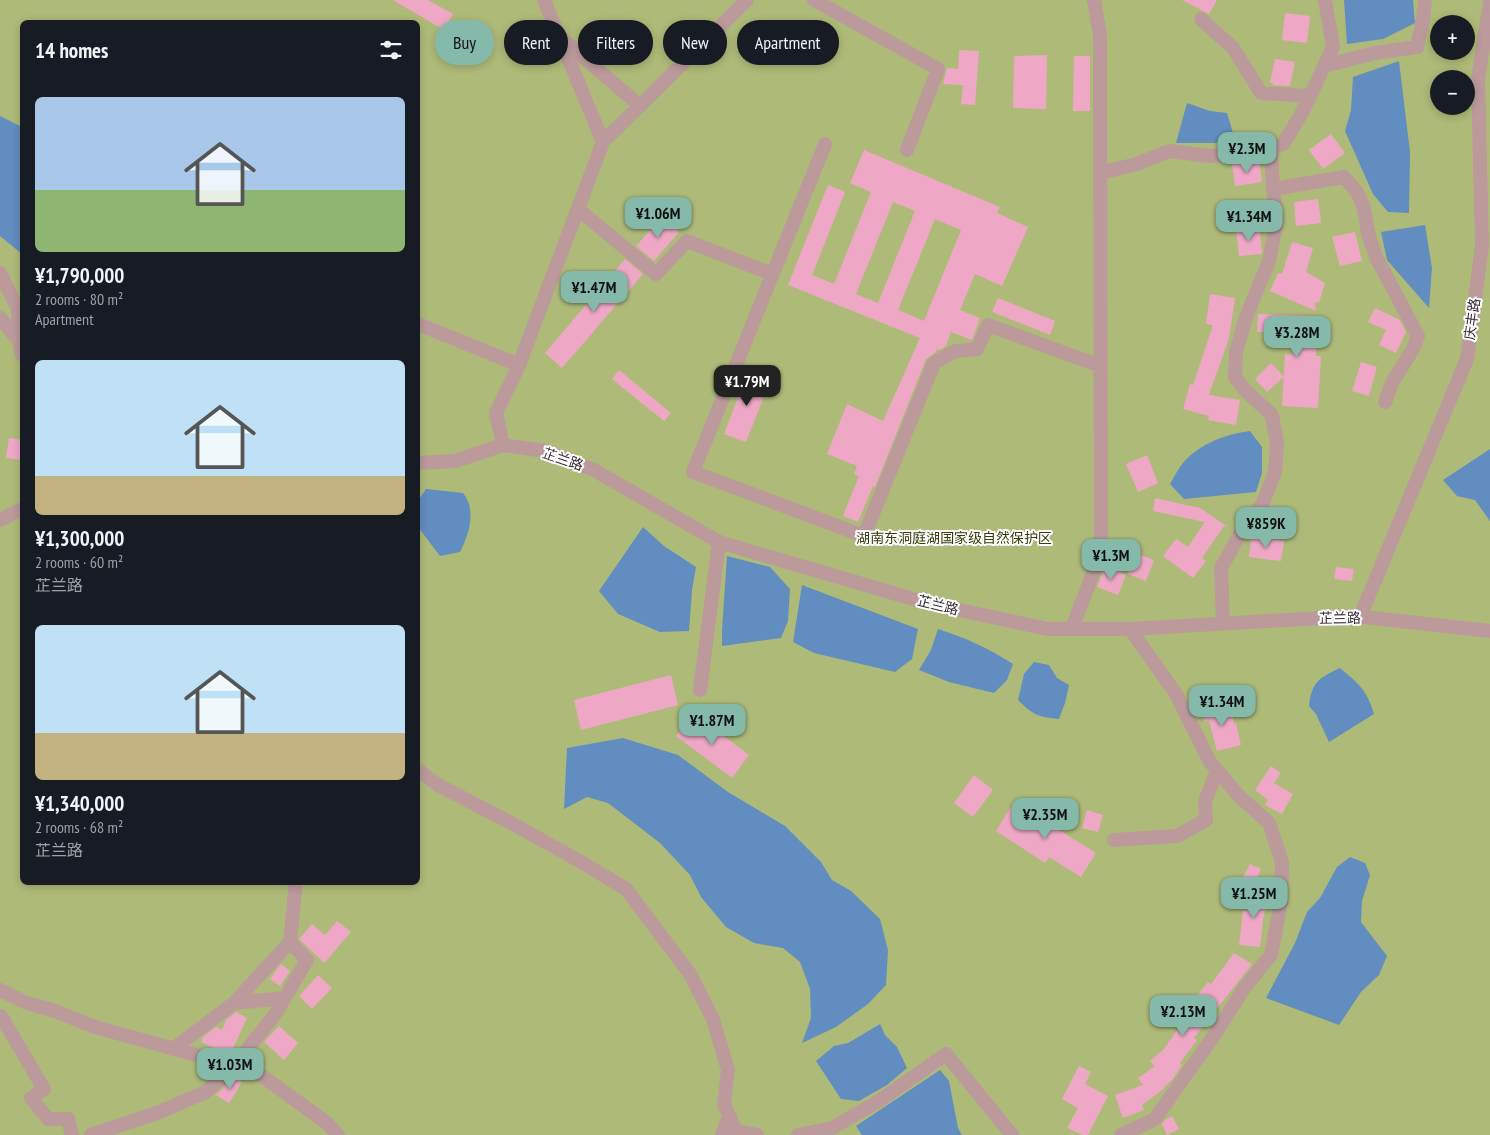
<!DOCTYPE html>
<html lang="en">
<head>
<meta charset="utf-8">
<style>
	:root { --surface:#171b24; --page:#242831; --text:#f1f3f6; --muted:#9ea1a6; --accent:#85b9a9 }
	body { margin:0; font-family:"PT Sans Narrow","Noto Sans SC",sans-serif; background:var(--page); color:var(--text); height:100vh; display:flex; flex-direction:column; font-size:19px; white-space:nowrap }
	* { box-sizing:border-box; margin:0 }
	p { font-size:16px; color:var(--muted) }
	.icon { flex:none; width:28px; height:28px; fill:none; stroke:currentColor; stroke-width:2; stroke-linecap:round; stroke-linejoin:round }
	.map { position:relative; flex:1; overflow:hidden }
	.side { position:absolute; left:20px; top:20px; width:400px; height:865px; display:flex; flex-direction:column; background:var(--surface); border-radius:8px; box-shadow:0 2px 8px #0003 }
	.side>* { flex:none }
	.hud { position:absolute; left:435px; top:20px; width:475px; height:45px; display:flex; gap:10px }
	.fabs { position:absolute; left:1430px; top:15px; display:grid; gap:10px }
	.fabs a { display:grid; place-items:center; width:45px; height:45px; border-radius:50%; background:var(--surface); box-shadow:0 2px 8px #0003; font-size:25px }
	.price { position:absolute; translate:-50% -42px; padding:0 11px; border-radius:10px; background:var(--accent); color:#111; font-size:16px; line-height:32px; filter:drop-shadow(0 1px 2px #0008) }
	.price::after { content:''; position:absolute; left:50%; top:30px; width:15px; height:11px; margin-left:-8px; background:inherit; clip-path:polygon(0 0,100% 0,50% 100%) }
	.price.current { background:#222; color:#fff }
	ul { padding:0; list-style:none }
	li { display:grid; align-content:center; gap:10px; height:265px; padding:0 15px }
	li span { display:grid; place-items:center; height:155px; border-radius:8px; color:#555 }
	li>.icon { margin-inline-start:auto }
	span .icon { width:90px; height:90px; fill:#fffc; stroke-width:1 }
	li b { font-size:21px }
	h2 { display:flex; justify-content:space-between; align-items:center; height:60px; padding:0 15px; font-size:21px }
	.pill { padding:0 18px; border-radius:22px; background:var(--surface); box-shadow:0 2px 8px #0003; font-size:18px; line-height:45px }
	.pill.current { background:var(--accent); color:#111 }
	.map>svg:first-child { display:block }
</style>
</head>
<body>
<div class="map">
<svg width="1490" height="1135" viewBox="0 0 1490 1135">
	<rect width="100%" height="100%" fill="#edd5f1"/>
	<!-- green -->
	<path fill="#aeba78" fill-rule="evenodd" d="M0,0H1490V1135H0ZM22,22H418V882H22ZM1439,24H1466V51H1439ZM1439,79H1466V106H1439Z"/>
	<!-- water -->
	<path fill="#628dc0" d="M1344,0H1413L1415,23L1383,39L1347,44Z
		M1399,61L1410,152L1409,213L1388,212L1373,194L1345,131L1351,110L1353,77Z
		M1187,103L1210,111L1227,113L1233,133L1216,143H1176Z
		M0,116L22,127V254L0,236Z
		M1425,225L1432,268L1429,308L1387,260L1381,232Z
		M1250,431L1262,447V473L1256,492L1184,499L1170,484C1174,477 1178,469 1183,463C1199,444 1226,434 1250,431Z
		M1490,449V521L1475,500L1457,496L1443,480Z
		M426,489L463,493C477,510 469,534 460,552L440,556L418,527V501Z
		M643,527L664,546L696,567L692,590L689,631L660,632L618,614L599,591Z
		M727,556L770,567L790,589L788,621L781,638L722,646V631Z
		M802,585L918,629L912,659L895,672L814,653L793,642Z
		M938,629C966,638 988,648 1013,664L1007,680L994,693L949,682L919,670L931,650Z
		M1034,662L1049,665L1057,678L1069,685L1065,703L1059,719C1038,717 1033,715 1018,700L1024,674Z
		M1340,668C1359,684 1367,690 1374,714L1329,742L1316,714L1309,706C1312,681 1319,678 1340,668Z
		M623,738L678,755L728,792L785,826L821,862L832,880L851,891L880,919L888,950L886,985L868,1004L836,1027L802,1043L811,1018L810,989L800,962L783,948L754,943L726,927L701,897L690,875L660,843L608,803L587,797L564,809L567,748Z
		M1350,857L1365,863L1370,875L1362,901L1361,922L1387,956L1379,975L1361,992L1339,1025L1266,998L1295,943L1307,912L1320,898L1337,867Z
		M880,1024L885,1035L897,1047L907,1068L887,1085L859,1101L841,1099L816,1061L834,1046L848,1043Z
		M940,1070L949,1081L958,1128L962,1135H862L856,1126Z"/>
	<!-- building -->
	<path fill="#eea8c6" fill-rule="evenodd" d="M393,0H428L453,14L444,30Z
		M1182,0H1217L1209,14Z
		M1285,13L1310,16L1307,43L1282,40Z
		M959,50L979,51L975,105L961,104L963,85L943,84L947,68L958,69Z
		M1047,55L1046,109L1013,108L1014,56Z
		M1074,56H1090V111H1073Z
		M1275,59L1295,62L1290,86L1273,85V83H1270Z
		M1331,134L1345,153L1323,169L1309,150Z
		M864,150L1000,207L997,213L1028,227L1002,286L975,274L960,310L980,318L972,340L951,332L946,346L939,350L937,349L936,352L926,359L875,487L873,486L858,522L843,516L859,476L854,474L857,466L827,454L847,404L883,421L920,338L788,285L828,185L845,192L812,275L834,284L871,192L850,183ZM893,202L915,211L878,303L856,294ZM935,219L961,230L924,321L898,310Z
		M1259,161L1262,182L1235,186L1232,165Z
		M1318,199L1321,223L1296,226L1294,202Z
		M662,217L679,232L654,261L636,246Z
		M1249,228L1260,231L1262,254L1239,256L1236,230Z
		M1355,232L1362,261L1340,266L1332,237Z
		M1292,242L1313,248L1306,272L1325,283L1319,303L1315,302L1316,311L1270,291L1278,273L1282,274Z
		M625,259L643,274L562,368L545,353Z
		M1210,294L1235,298L1229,338L1209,395L1240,400L1236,425L1208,420L1209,416L1183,409L1190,384L1193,385L1213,325L1206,324Z
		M998,298L1055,321L1050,335L992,312Z
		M1375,308L1400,320L1406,332L1396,353L1379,345L1386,330L1368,322Z
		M1258,314L1316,316V356H1321L1318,408L1282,406L1285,354L1292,355V333L1257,332Z
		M1361,362L1377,367L1369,396L1352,391Z
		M1271,363L1284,377L1267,392L1255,379Z
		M619,370L671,413L664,421L612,379Z
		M748,372L770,381L746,442L724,434Z
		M9,438L22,440V460L6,458Z
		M1147,455L1158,483L1138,492L1126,464Z
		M1155,498L1200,508L1228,527L1224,526L1202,558L1206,561L1193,578L1163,556L1176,539L1188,547L1205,522L1153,511Z
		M1251,537L1284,541L1281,561L1249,557Z
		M1136,553L1154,560L1146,581L1128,574Z
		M1105,566L1126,575L1118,595L1097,587Z
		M1336,567L1354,569L1352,581L1334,579Z
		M671,675L678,705L581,730L574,700Z
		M1231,704L1234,724L1236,723L1241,745L1217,751L1209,721L1204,722L1202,709Z
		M693,713L749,755L732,778L676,736Z
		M1271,766L1281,773L1274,783L1293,794L1282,814L1265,805L1268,800L1255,790Z
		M974,775L993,790L973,817L954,803Z
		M1014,802L1096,853L1081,877L1049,857L1045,863L996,831Z
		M1087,810L1103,815L1098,832L1082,828Z
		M1250,864L1261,869L1251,890L1239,885Z
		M1258,886L1272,892L1264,913L1260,947L1239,945L1243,911H1247Z
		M337,921L351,932L324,963L299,939L312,924L325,935Z
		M1234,953L1252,964L1194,1038L1197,1040L1180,1063L1182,1065L1172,1080L1164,1087L1165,1088L1142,1105L1144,1110L1123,1118L1115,1095L1143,1085L1138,1078L1155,1066L1150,1061L1163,1050L1183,1022L1174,1015L1185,999L1191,1003L1208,982L1211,984Z
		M281,964L290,971L280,986L270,979Z
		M318,975L332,988L312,1009L299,996Z
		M236,1012L247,1018L230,1055L201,1042L203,1037L216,1027L222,1030L226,1020Z
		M279,1026L298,1043L284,1060L264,1042Z
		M1079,1066L1091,1072L1085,1084L1108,1096L1088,1135H1082L1067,1128L1078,1108L1062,1099Z
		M235,1077L242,1082L229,1103L216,1095Z
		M1172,1116L1179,1129L1167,1135L1162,1124L1165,1120Z"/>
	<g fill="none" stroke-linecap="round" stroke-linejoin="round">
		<!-- minor -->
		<path stroke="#bc9a9b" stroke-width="14" d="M814,0L938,69L907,150
			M1201,19L1233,48L1261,93L1310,96
			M561,38L640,106
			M1324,66L1375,53L1417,47L1423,19L1425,0
			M603,142L747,0
			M825,144L693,472L864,536L934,363L955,351L977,349L988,325L1100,366
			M1100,173L1137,164L1169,151L1209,156L1257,151L1283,144L1303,111L1333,47L1325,0
			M1273,189L1344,177L1357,192L1364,208L1368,233L1376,257L1418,336L1413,349L1392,383L1385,402
			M578,209L656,274L687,241L772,274
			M0,273L18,309L19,341L22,355
			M0,318L19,341
			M418,324L519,365
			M503,445L496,413L519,365L603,142L544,0
			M1223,623L1221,568L1240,534L1262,505L1275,472L1277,444L1272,415L1245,390L1235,377L1236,352L1246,317L1269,261L1277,220L1273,189L1271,148
			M1072,628L1101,552L1100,35L1094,0
			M700,690L719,542
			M418,770L438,785L513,824L583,863L626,889L690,974L713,1019L728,1070L724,1104L736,1131L757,1135
			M1114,840L1177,836L1206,820L1205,801L1217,771
			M0,990L27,1003L55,1011L95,1027L255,1071L327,1123L338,1135
			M234,1003L285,998
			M1,1016L44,1089L31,1098L48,1119H68L72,1135
			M173,1049L234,1003L290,942
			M91,1135L157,1113L206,1092L235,1065L276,1013L307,960L290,942L296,882
			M722,1135L729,1116
			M798,1135L832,1128L879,1101L946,1054L1012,1135
			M1121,1135L1155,1119L1215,1034L1245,987L1271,955L1281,902L1282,862L1269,823L1238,795L1210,762L1176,694L1130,629"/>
		<!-- tertiary -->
		<path stroke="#bc9a9b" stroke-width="14" d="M418,463L455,461L503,445L545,451L594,470L719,542L927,603L1048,629H1130L1355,616L1490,631
			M0,520L22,509
			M1360,617L1467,359L1482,246L1478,79L1490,2"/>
	</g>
	<g text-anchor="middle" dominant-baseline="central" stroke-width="4" stroke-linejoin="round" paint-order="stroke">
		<!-- street labels -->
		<g font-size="14" fill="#342b36" stroke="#fff">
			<text transform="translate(1472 319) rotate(-82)">庆丰路</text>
			<text transform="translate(563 459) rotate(19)">芷兰路</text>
			<text transform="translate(938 605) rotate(14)">芷兰路</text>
			<text transform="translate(1340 618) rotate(-1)">芷兰路</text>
		</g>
		<!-- park labels -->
		<g font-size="14" fill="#363d0a" stroke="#fff">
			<text x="954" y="538">湖南东洞庭湖国家级自然保护区</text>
		</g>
	</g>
</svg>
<div class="fabs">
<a>+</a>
<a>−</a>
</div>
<b class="price" style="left:1247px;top:174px">¥2.3M</b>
<b class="price" style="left:658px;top:239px">¥1.06M</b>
<b class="price" style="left:1249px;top:242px">¥1.34M</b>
<b class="price" style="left:594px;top:313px">¥1.47M</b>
<b class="price" style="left:1297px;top:358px">¥3.28M</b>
<b class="price current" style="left:747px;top:407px">¥1.79M</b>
<b class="price" style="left:1266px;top:549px">¥859K</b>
<b class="price" style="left:1111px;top:581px">¥1.3M</b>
<b class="price" style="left:1222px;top:727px">¥1.34M</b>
<b class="price" style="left:712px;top:746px">¥1.87M</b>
<b class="price" style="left:1045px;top:840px">¥2.35M</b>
<b class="price" style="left:1254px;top:919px">¥1.25M</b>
<b class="price" style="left:1183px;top:1037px">¥2.13M</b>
<b class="price" style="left:230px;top:1090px">¥1.03M</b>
<div class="hud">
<a class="pill current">Buy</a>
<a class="pill">Rent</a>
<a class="pill">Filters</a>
<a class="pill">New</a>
<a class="pill">Apartment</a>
</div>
<section class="side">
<h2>14 homes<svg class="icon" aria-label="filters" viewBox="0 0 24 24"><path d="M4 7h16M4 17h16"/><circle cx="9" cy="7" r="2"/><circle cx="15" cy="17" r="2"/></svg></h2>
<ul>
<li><span style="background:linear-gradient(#a9c7e8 60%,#8fb573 0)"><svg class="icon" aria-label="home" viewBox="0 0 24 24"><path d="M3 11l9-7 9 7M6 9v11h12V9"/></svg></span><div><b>¥1,790,000</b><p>2 rooms · 80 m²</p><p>Apartment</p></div></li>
<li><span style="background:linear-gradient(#bfe0f5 75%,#c2b280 0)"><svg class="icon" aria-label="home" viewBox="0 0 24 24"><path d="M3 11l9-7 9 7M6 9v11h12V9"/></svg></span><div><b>¥1,300,000</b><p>2 rooms · 60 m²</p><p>芷兰路</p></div></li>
<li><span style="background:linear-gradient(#bfe0f5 70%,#c2b280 0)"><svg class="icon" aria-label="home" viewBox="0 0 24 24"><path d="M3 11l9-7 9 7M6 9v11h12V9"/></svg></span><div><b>¥1,340,000</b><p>2 rooms · 68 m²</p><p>芷兰路</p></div></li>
</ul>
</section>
</div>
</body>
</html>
